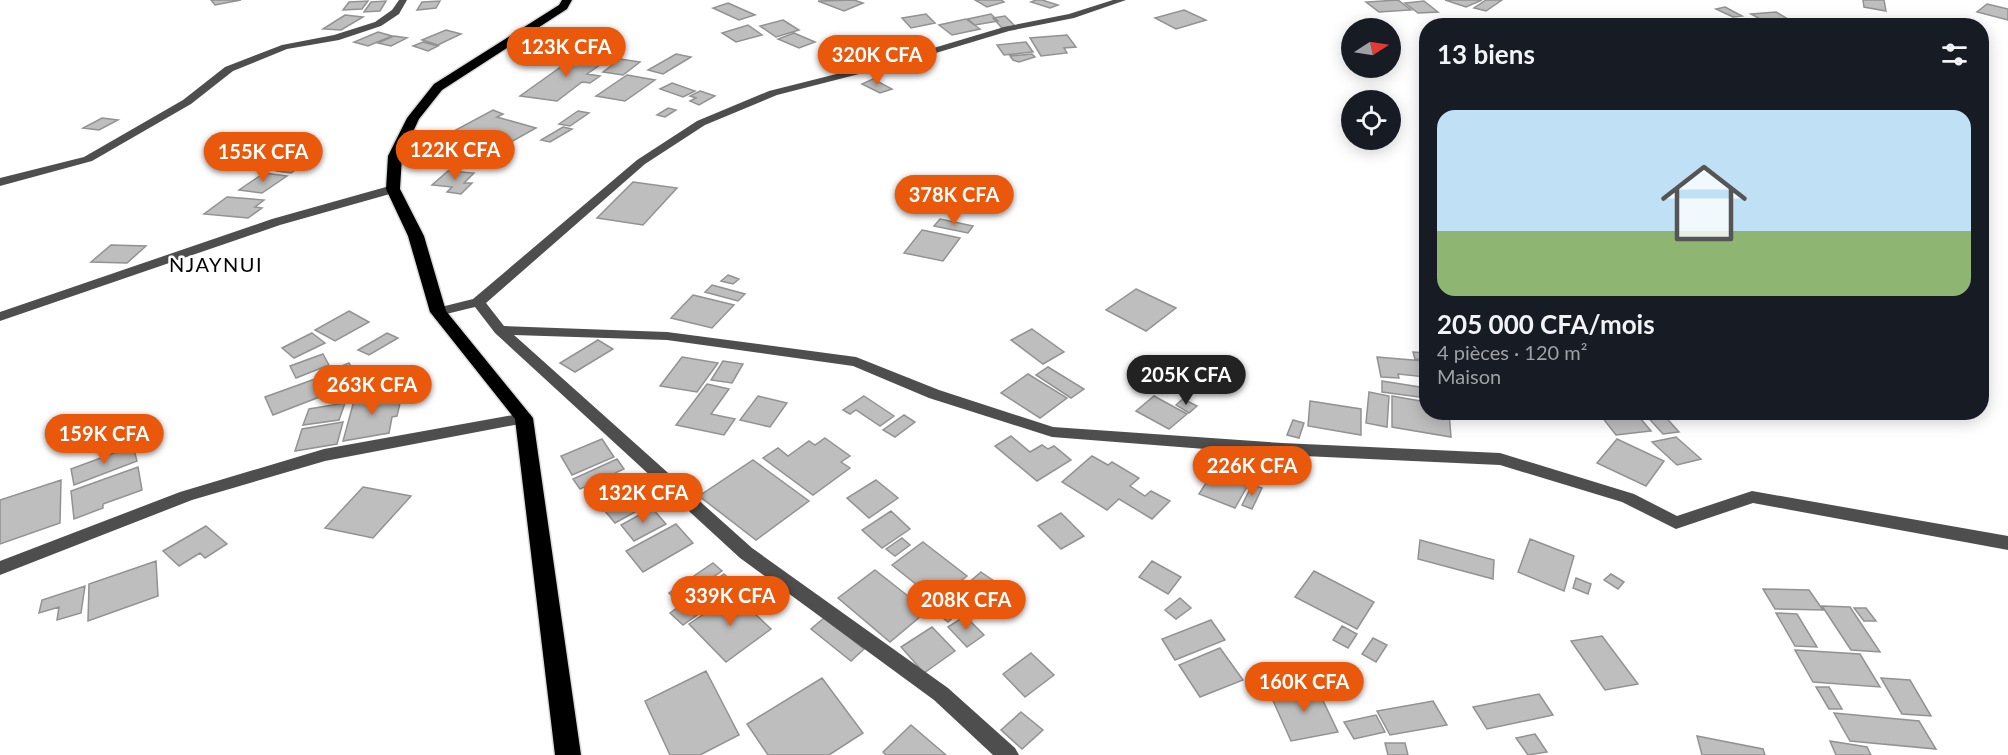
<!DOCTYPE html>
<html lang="fr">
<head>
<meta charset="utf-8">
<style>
	:root { --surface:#171b24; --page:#20242c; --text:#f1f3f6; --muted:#9ea1a6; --accent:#ea580c }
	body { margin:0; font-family:Lato,sans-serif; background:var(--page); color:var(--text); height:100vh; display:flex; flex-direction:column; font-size:22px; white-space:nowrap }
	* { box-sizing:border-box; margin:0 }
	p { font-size:20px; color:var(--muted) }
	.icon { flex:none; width:33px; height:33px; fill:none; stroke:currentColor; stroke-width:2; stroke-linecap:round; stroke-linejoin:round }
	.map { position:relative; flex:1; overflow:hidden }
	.panel { position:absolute; left:1419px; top:18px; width:570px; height:402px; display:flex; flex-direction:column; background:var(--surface); border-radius:24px; box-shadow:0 3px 15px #0003 }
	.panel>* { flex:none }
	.needle { width:39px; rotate:78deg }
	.fabs { position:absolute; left:1341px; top:18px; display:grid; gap:12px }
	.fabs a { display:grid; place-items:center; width:60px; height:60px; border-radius:50%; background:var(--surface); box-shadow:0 3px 15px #0003; font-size:30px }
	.price { position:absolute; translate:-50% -51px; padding:0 14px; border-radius:21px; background:var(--accent); color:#fff; font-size:20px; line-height:39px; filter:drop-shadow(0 2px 3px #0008) }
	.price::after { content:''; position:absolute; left:50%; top:36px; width:18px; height:14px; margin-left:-9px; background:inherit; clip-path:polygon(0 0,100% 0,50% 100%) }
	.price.current { background:#222; color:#fff }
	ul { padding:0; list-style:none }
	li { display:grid; align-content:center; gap:12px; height:318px; padding:0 18px }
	li span { display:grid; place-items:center; height:186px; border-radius:18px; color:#555 }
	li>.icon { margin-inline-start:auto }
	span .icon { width:108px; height:108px; fill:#fffc; stroke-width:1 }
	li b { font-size:26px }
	h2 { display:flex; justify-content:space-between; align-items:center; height:72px; padding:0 18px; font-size:26px }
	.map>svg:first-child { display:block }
</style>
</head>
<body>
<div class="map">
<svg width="2008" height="755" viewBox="0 0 2008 755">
	<rect width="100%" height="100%" fill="#fff"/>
	<!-- building -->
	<path fill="#bebebe" stroke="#929292" stroke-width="1.5" d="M211,0H241L215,5Z
		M854,0L863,3L844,11L818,1Z
		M975,0H1001L1004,2L987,7Z
		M1036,0H1042L1058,5L1050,8L1031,2Z
		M1398,0L1411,10L1379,12L1366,2Z
		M1445,0H1482L1466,7Z
		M1486,0H1502L1486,11L1474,8Z
		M1863,0H1884L1886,11L1864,7Z
		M368,1L362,9L343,10L349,2Z
		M386,1L380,11L364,12L371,2Z
		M440,1L436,8L417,10L422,2Z
		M1424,1L1438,12L1418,13L1405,3Z
		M728,3L755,15L739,20L713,8Z
		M1987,4L2008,9V20L1977,12Z
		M1725,7L1742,16L1733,17L1716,9Z
		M1184,10L1206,20L1176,29L1155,18Z
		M1776,12L1788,19L1762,20L1751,14Z
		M926,14L935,23L911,28L902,18Z
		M991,14L998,21L975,25L968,19Z
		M345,15L363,17L341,30L323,29Z
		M1005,16L1015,26L1002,28L993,18Z
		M966,19L980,29L952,35L939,25Z
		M783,20L799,30L776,37L760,26Z
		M748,25L762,35L736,42L722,33Z
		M446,30L461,34L438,45L422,40Z
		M378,32L392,36L368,46L354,42Z
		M794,33L815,42L799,48L778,39Z
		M1067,35L1076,47L1064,48L1067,53L1041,56L1030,38Z
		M394,36L407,38L391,46L378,43Z
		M423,42L438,46L428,51L413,46Z
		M1026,42L1033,52L1004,55L997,45Z
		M579,54L610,58L587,74L600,76L590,83L582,82L557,101L520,96Z
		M676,54L691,57L663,74L648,70Z
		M1032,54L1035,57L1019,62L1013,60L1010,56Z
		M620,59L640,62L623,75L603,72Z
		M627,75L655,80L625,101L596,96Z
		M873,79L892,89L880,93L862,84Z
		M672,83L695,91L683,97L660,89Z
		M700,91L715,96L699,105L690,101L696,98L690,96Z
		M668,108L676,110L665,117L657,115Z
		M493,110L503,114L497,117L536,128L502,147L452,132Z
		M578,111L589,113L570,126L559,124Z
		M102,118L118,120L99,130L83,128Z
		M563,127L572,129L550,142L541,140Z
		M457,162L476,163L471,168L452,166Z
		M288,163L302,165L291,173L277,171Z
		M448,171L474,173L464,183H472L461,194L447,192L452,187L432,185Z
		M264,173L287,176L262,193L239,190Z
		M633,182L677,188L643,225L597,218Z
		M227,197L264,200L255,207L262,208L248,218L204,214Z
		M940,219L973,226L968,233L934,226Z
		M922,230L960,238L943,261L904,253Z
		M111,245L146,246L127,263L91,262Z
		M728,275L739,279L733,284L721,281Z
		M712,285L745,294L738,301L705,292Z
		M1136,289L1176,308L1146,331L1106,310Z
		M693,295L734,305L712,328L671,318Z
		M349,311L369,322L335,341L315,330Z
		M1032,329L1064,352L1043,364L1011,340Z
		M312,333L325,343L294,358L282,348Z
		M387,333L398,338L369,355L358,350Z
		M598,340L613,349L575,372L560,363Z
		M1413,352L1426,353V360L1415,359Z
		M323,354L329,365L296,378L290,366Z
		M682,357L718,363L697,392L660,386Z
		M1377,357L1424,361L1426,377L1398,374L1399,378L1381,377Z
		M723,361L743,364L732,383L711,380Z
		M349,363L355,373L327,384L321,374Z
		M1048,367L1084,389L1071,398L1036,375Z
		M1028,374L1067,398L1040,418L1001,393Z
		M315,379L322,396L273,415L265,397Z
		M1382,381L1426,388V398L1382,392Z
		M707,384L729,389L711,414L735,419L724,435L676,425Z
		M394,391L392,400L401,399L397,416L392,417L389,433L343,441L355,397Z
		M1369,392L1389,396L1387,427L1366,423Z
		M758,396L787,403L770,427L740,420Z
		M864,396L894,416L880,426L856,410L850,414L843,410Z
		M1154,396L1187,414L1169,429L1136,411Z
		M1392,396L1426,402V412H1449L1451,437L1392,427Z
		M1183,399L1197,406L1189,413L1176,405Z
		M1310,401L1361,409V435L1308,426Z
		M345,403L339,420L303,425L309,409Z
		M1598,412H1635L1651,431L1616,435Z
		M1638,412H1661L1679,432L1663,434L1644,413Z
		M904,415L915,422L895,437L883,430Z
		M1293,420L1304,423L1299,438L1287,435Z
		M343,422L337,444L295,451L302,429Z
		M1011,436L1030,452L1042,445L1048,449L1054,446L1071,460L1037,481L995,446Z
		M1676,437L1701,459L1677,465L1652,442Z
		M825,438L850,456L841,462L850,468L813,495L763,458L778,448L788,456L809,441L815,445Z
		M602,439L614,457L572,475L561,456Z
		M1617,439L1664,461L1646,486L1597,463Z
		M133,446L137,461L74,485L71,469Z
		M1092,456L1108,465L1112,462L1139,478L1130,486L1145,496L1151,491L1170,501L1152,519L1119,499L1107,510L1062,482Z
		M617,459L624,469L580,489L573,479Z
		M753,460L809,501L756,540L699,496Z
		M138,467L142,490L103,504V508L74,519L71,491Z
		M1213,472L1248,485L1235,508L1199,494Z
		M61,480L60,523L0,544V500Z
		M876,480L898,498L869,518L847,498Z
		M1252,485L1262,488L1252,509L1242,505Z
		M363,487L411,496L373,538L325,528Z
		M630,487L646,506L615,523L599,504Z
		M652,508L666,524L634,541L621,525Z
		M891,511L910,529L882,548L862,530Z
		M1061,513L1084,536L1061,549L1038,526Z
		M676,524L693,543L643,572L626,551Z
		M206,526L227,544L205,558L200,553L179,566L163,551Z
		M902,538L910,545L895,556L886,549Z
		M1530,539L1574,556L1564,591L1518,572Z
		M1420,540L1494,560L1493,579L1418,559Z
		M923,542L967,576L936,600L892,565Z
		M156,561L158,596L88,621L89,584Z
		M1152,561L1181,577L1168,594L1139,577Z
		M713,563L722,571L678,601L669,593Z
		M875,570L927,611L890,642L838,598Z
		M1314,571L1374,602L1357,629L1295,597Z
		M981,572L994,581L948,622L935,612Z
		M724,574L738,586L683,625L670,613Z
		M1611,574L1624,582L1618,589L1604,580Z
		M1576,578L1591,584L1588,594L1573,588Z
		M85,586L81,613L57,620L59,607L39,613L42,600Z
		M1763,589L1809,590L1823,610L1775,609Z
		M734,594L771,629L726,662L689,624Z
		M1180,598L1191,608L1176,619L1165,610Z
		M1822,606L1850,607L1880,652L1851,650Z
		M1854,608H1866L1876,621H1864Z
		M1776,613L1797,614L1817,647L1795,646Z
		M965,616L984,635L967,647L948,627Z
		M824,618L864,649L851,661L811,629Z
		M1211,620L1225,640L1175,660L1162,639Z
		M1342,626L1357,634L1348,648L1333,640Z
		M932,627L955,651L924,673L901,647Z
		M1602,636L1638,684L1605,690L1571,641Z
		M1373,638L1387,645L1376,662L1362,654Z
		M1220,648L1243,680L1200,697L1179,665Z
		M1795,650L1860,654L1880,687L1813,682Z
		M1031,653L1054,675L1025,697L1003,674Z
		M706,671L739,735L700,755H670L645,701Z
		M822,678L863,733L829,755H768L747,724Z
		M1881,678L1910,680L1931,716L1902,714Z
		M1316,686L1338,732L1291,741L1270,694Z
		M1816,687H1829L1842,709H1829Z
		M1539,694L1553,715L1487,729L1473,707Z
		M1433,701L1447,725L1390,735L1377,711Z
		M1021,712L1043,730L1022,749L1001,730Z
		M1834,713L1919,721L1936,749L1850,741Z
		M1376,715L1385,732L1354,739L1344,722Z
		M911,725L946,755H886L883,752Z
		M1535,734L1547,752L1528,755L1516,738Z
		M1697,736L1763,749L1765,755H1702Z
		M1830,741L1867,747L1871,755H1836Z
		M1385,743H1405L1408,755H1388Z"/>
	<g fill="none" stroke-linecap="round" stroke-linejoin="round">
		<!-- highway casing -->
		<g stroke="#dbdbdb" stroke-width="3">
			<path id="highway" d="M562,0H572L567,9L442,90L419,119L402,156L400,189L424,236L446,311L533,418L581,755H555L515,419L430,312L408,236L386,189L388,156L407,118L434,84L559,5Z"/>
		</g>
		<!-- minor -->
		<path fill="#4e4e4e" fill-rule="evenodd" d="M399,0H407L399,14L381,26L339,40L287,49L233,71L191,104L92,161L0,186V178L84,157L183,100L225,67L282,45L334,35L375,22L392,10Z
			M1113,0H1126L1074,18L1009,31L906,62L777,95L705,125L645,164L486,303L504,326L667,332L856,357L939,390L1053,427L1282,443L1500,453L1634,494L1677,516L1752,491L2008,536V550L1753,503L1676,529L1622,502L1500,465L1282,455L1052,437L929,398L853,366L667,340L514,335L752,548L948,688L1015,748L1019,755H993L934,700L740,558L495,333L475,307L438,316L431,312L433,309L473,299L637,160L697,121L769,91L900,58L1004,27L1069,14Z
			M393,185L399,189L397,192L280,225L0,321V312L272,219Z
			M524,413L530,414L532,418L530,422L325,461L192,500L0,575V561L180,492L324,449Z"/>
		<!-- highway -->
		<use href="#highway" fill="#000" fill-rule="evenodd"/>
	</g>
	<g text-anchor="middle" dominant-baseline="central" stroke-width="5" stroke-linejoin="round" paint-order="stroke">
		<!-- quarter labels -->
		<g font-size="20" letter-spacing="1.5" fill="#000" stroke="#fff">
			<text x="216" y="264">NJAYNUI</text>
		</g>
	</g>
</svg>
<div class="fabs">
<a><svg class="needle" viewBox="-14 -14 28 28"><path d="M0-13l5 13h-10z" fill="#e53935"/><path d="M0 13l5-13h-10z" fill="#9ea1a6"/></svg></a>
<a><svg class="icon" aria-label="locate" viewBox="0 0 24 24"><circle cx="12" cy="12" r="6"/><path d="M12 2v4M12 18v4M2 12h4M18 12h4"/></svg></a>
</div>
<b class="price" style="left:566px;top:78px">123K CFA</b>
<b class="price" style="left:877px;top:86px">320K CFA</b>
<b class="price" style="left:455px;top:181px">122K CFA</b>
<b class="price" style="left:263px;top:183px">155K CFA</b>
<b class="price" style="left:954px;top:226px">378K CFA</b>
<b class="price current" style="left:1186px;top:406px">205K CFA</b>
<b class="price" style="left:372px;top:416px">263K CFA</b>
<b class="price" style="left:104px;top:465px">159K CFA</b>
<b class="price" style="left:1252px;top:497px">226K CFA</b>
<b class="price" style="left:643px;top:524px">132K CFA</b>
<b class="price" style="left:730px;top:627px">339K CFA</b>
<b class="price" style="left:966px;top:631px">208K CFA</b>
<b class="price" style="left:1304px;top:713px">160K CFA</b>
<section class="panel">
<h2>13 biens<svg class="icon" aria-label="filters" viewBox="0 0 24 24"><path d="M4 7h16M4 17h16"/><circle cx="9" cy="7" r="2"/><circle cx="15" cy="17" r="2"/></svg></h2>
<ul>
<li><span style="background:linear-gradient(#bfe0f5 65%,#8fb573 0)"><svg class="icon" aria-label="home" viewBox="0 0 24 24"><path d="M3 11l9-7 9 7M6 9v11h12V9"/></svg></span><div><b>205 000 CFA/mois</b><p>4 pièces · 120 m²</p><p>Maison</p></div></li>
</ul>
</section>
</div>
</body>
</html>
